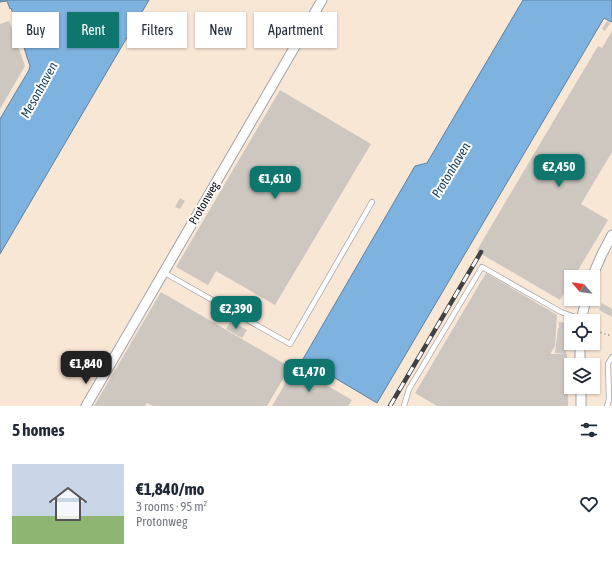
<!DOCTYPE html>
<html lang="en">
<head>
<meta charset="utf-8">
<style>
	:root { --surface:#fff; --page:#f2f2f3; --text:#1f2937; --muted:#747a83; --line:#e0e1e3; --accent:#0f766e }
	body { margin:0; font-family:"Asap Condensed",sans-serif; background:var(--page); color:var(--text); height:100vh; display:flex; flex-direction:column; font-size:15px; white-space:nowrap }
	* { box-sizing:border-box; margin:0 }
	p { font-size:13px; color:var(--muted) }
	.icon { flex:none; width:22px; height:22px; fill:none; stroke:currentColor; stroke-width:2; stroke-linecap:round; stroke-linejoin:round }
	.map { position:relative; height:406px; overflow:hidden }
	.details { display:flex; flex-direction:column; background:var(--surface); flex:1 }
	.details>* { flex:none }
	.banner { position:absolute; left:12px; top:12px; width:400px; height:36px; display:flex; gap:8px }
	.needle { width:26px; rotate:298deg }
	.tools { position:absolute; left:564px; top:270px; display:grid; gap:8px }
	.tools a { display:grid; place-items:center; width:36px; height:36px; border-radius:0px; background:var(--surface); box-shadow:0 1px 3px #0004; font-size:20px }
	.price { position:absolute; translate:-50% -34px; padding:0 9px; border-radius:8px; background:var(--accent); color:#fff; font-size:13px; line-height:26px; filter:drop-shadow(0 1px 2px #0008) }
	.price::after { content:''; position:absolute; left:50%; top:24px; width:12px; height:9px; margin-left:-6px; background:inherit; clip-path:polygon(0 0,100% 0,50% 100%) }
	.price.on { background:#222; color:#fff }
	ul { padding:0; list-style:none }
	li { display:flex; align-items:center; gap:12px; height:100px; padding:0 12px }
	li+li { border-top:1px solid var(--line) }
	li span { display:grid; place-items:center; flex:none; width:112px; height:80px; border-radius:0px; color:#555 }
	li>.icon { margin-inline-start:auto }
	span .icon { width:48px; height:48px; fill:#fffc; stroke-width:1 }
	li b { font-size:17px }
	h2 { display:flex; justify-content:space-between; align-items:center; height:48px; padding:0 12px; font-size:17px }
	.chip { padding:0 14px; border-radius:0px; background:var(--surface); box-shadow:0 1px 3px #0004; font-size:14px; line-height:36px }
	.chip.on { background:var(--accent); color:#fff }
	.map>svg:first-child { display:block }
</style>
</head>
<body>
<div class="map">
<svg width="612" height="406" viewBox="0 0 612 406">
	<rect width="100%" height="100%" fill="#f3f4fc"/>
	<!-- industrial -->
	<path fill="#f9e7d6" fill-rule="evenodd" d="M5,0L7,1L11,8L30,66L29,70L0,119V2Z
		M149,0H523L427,163L415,166L303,358L377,403L604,18L611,22L612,21V406H0V254ZM571,277H593V299H571ZM571,321H593V343H571ZM571,365H593V387H571Z"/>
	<!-- water -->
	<path fill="#7eb2df" stroke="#5c81a1" d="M0,0H149L0,254V119L29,70L30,66L11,8L10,9L7,1L0,2Z
		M523,0H612V21L611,22L604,18L377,403L303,359L415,166L427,163Z"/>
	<!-- building -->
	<path fill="#cdc7c0" d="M9,21L25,66L0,109V24Z
		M607,21L610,23L605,31L602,29Z
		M612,31V152L581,204L608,220L574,277H571V282L560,300L483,255V254L477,250L598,46L602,48Z
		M280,90L371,144L275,305L216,271L208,285L176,267Z
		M180,198L185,201L180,209L175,207Z
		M486,273L557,315L555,346L550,354H567L568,406H437L415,393Z
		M161,292L290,367L267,406H153L147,403L145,406H94Z
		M602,303L612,309V317L599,310Z
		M231,321L247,330L242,338L226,329Z
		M559,322L567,323V329H568L566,354L555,353L558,328H559Z
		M295,367L352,400L348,406H272Z"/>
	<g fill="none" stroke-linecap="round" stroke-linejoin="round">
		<!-- lane casing -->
		<g stroke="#a2a3ab" stroke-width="6">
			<path id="lane" d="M163,272L290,344L372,202
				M404,406L409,389L482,267L561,312L581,319
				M607,406L609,400L608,364L612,357"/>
		</g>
		<!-- street casing -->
		<g stroke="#a2a3ab" stroke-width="11">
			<path id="street" d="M592,277L602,254L612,235
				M581,321L586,299
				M580,343V365
				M581,387V406
				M86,406L322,0"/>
		</g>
		<!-- path -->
		<path stroke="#95969c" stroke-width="2" stroke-dasharray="1 3" stroke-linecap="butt" d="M593,330L612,336"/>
		<!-- lane -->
		<use href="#lane" stroke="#fff" stroke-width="4.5"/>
		<!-- street -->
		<use href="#street" stroke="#fff" stroke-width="9"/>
		<!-- rail casing -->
		<g stroke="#404145" stroke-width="4.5">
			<path id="rail" d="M390,406L481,252"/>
		</g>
		<!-- rail -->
		<use href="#rail" stroke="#fff" stroke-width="3" stroke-dasharray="9" stroke-linecap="butt"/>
	</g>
	<g text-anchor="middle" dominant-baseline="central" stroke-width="4" stroke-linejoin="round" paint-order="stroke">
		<!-- street labels -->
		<g font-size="12" fill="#0d0e11" stroke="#fff">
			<text transform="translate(204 203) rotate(-60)">Protonweg</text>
		</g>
		<!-- water labels -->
		<g font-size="13" font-style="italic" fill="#143c5a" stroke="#fff">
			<text transform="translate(39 90) rotate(-61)">Mesonhaven</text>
			<text transform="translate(451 170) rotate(-59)">Protonhaven</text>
		</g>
	</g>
</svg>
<div class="tools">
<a><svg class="needle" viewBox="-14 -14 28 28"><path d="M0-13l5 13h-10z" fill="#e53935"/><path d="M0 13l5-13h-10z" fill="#747a83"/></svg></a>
<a><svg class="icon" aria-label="locate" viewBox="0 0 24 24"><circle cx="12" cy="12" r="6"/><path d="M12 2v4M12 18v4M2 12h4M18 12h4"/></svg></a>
<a><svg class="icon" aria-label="layers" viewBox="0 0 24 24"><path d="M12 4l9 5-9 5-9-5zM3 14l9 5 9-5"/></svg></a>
</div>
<b class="price" style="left:559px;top:188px">€2,450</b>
<b class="price" style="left:275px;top:200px">€1,610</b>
<b class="price" style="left:236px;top:330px">€2,390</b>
<b class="price on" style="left:86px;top:385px">€1,840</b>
<b class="price" style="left:309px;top:393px">€1,470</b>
<div class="banner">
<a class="chip">Buy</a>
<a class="chip on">Rent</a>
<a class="chip">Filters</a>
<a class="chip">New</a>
<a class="chip">Apartment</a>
</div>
</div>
<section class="details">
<h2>5 homes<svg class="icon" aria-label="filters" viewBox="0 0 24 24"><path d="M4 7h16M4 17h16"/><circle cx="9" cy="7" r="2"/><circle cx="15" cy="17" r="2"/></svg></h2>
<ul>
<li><span style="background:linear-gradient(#c9d6e8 65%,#8fb573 0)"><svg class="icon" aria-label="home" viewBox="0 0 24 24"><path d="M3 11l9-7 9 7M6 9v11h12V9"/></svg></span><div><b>€1,840/mo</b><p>3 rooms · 95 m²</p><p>Protonweg</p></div><svg class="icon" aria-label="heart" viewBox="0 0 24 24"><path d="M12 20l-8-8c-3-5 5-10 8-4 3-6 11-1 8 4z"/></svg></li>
</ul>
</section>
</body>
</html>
